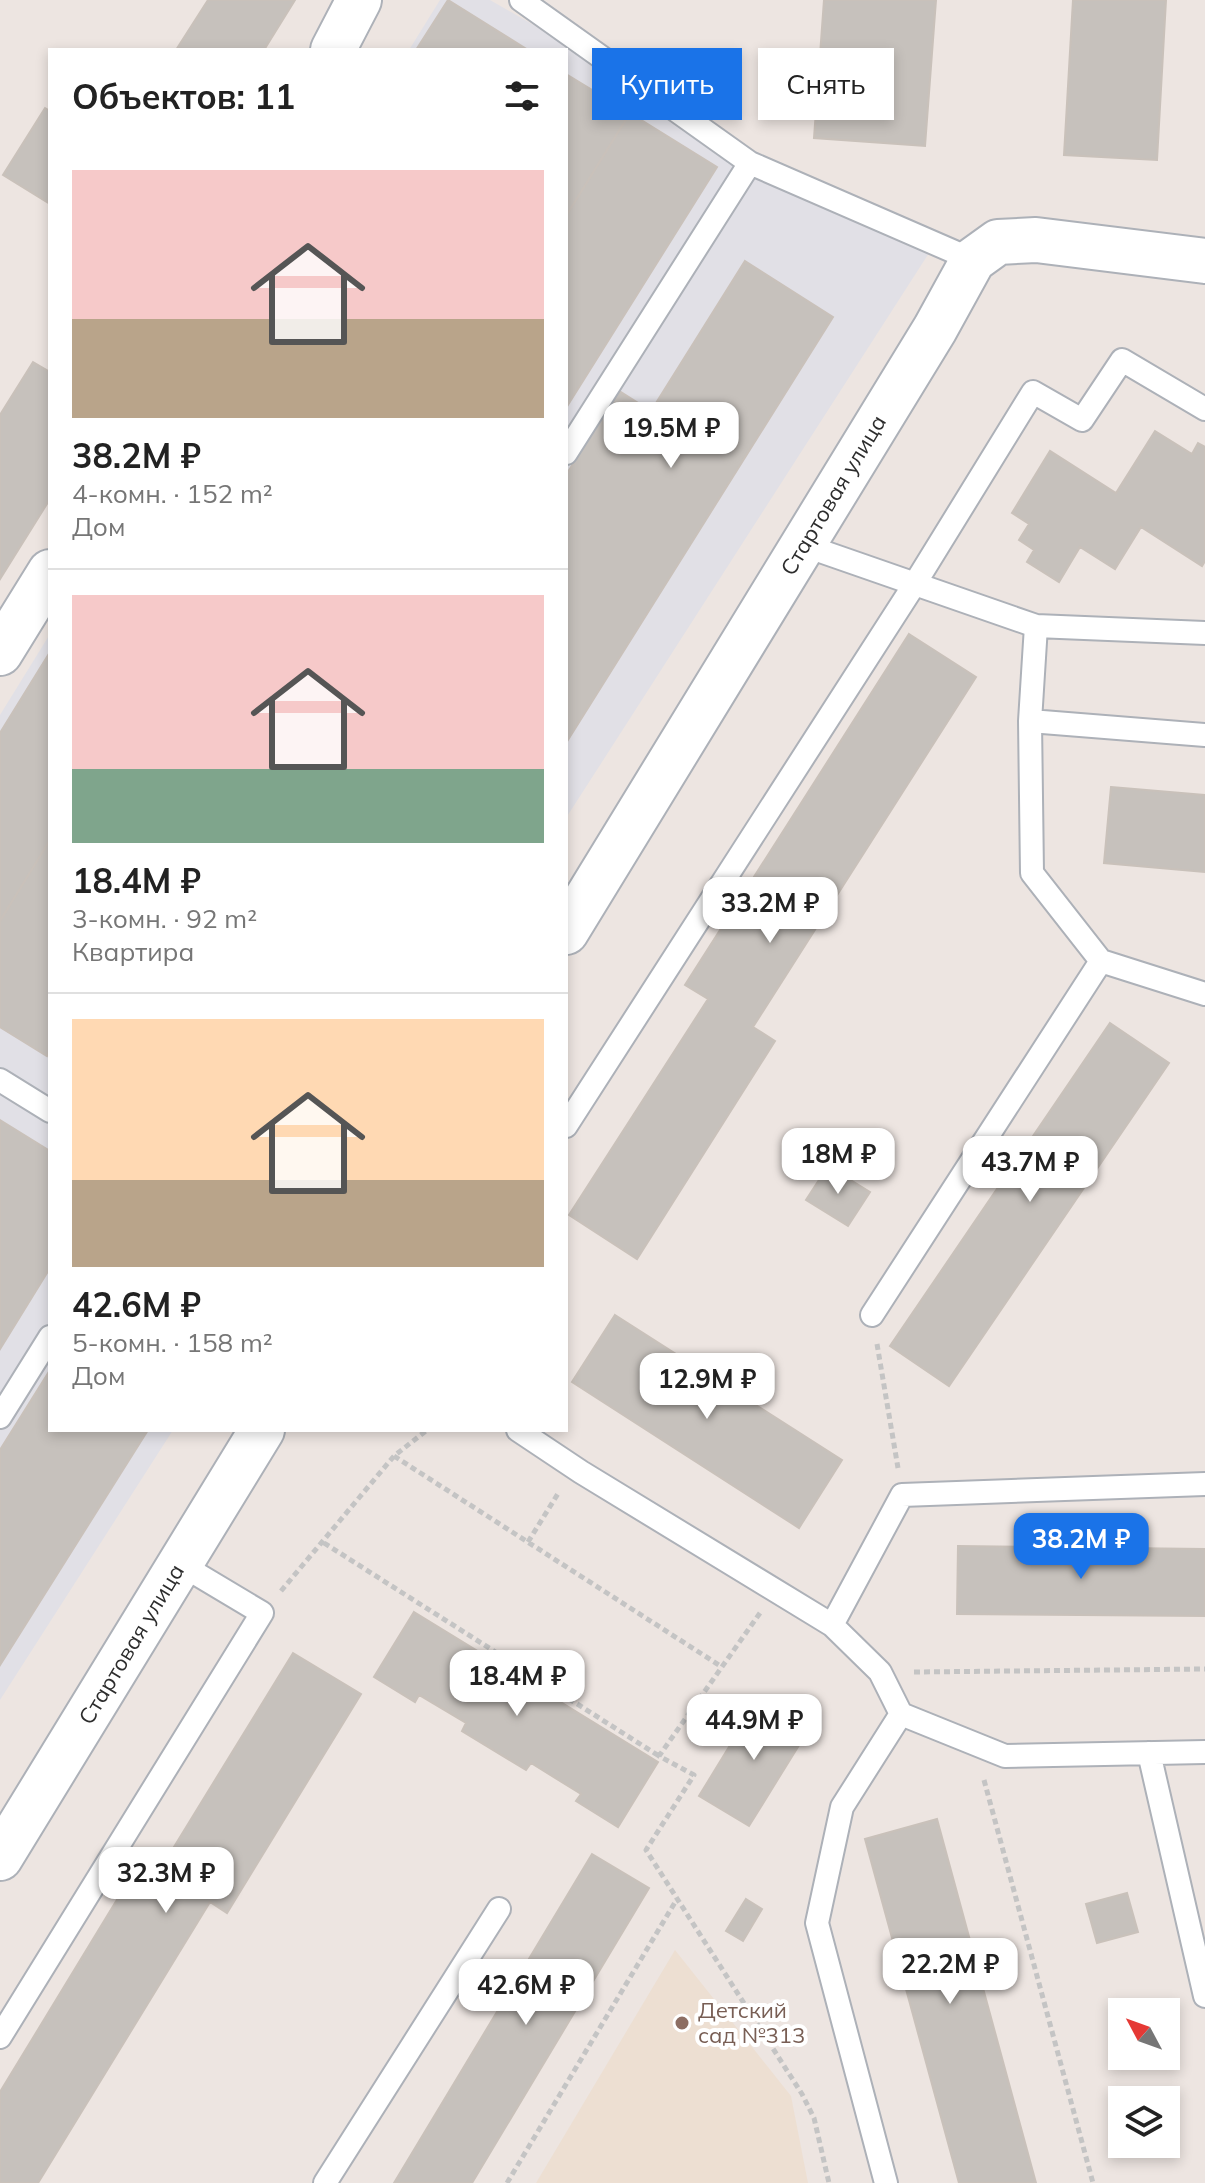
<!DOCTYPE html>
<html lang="ru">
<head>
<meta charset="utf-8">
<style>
	:root { --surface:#fff; --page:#f2f2f2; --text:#222; --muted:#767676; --line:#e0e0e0; --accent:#1a73e8 }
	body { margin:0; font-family:Mulish,sans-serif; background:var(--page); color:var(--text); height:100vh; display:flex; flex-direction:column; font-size:30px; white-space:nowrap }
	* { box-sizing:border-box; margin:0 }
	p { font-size:26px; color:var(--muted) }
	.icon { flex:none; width:44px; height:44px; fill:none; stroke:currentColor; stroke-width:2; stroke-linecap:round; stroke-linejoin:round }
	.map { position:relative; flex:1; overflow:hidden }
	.side { position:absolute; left:48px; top:48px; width:520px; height:1384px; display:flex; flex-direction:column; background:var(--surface); border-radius:0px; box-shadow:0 4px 12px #0003 }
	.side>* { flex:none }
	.top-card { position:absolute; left:592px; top:48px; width:492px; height:72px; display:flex; gap:16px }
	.needle { width:52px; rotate:311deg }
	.controls { position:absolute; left:1108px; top:1998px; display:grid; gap:16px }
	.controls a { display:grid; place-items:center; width:72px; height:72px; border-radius:0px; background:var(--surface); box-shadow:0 4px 12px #0003; font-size:40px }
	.price { position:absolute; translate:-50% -68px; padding:0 18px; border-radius:16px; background:#fff; color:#222; font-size:26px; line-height:52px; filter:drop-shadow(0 2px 4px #0008) }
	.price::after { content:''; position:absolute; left:50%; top:48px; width:24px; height:18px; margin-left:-12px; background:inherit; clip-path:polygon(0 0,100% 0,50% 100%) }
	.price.selected { background:var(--accent); color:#fff }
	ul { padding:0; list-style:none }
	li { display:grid; align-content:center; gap:16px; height:424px; padding:0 24px }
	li+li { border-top:2px solid var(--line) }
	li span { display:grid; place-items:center; height:248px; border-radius:0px; color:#555 }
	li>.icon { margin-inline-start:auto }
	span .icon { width:144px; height:144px; fill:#fffc; stroke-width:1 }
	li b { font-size:34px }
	h2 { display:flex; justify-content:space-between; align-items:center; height:96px; padding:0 24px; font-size:34px }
	.chip { padding:0 28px; border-radius:0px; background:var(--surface); box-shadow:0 4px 12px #0003; font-size:28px; line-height:72px }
	.chip.selected { background:var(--accent); color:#fff }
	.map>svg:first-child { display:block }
</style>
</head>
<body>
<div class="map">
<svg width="1205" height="2183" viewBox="0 0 1205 2183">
	<rect width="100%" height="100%" fill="#ede5e1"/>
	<!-- industrial -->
	<path fill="#e1e0e6" d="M440,0H490L929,253L566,818V50H409Z
		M50,634V1430H173L0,1700V715Z"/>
	<!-- education -->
	<path fill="#eddfd2" d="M675,1950L791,2096L808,2183H536Z"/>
	<!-- building -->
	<path fill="#c6c1bc" stroke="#c9c1ba" stroke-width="2" d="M208,0H295L264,50H176Z
		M448,0L528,50H416Z
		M824,0H936L925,146L814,138Z
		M1073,0H1166L1157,160L1064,155Z
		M566,74L630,113L566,216Z
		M45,108L50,111V204L3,175Z
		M630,113L717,167L566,408V216Z
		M745,261L833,317L566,743V475L619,391L651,411Z
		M33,362L50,372V499L0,579V415Z
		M1155,431L1192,454L1198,443L1205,447V561L1202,566L1141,527L1115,569L1080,547L1059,582L1027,562L1034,550L1019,540L1029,524L1012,513L1050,451L1116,493Z
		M909,634L976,677L753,1027L775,1041L637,1259L569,1215L708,999L685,985Z
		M50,652V840L0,921V733Z
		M1111,787L1205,795V872L1104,863Z
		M50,840V1051L47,1056L0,1027V921Z
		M1110,1023L1169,1063L949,1386L890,1346Z
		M0,1120L50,1151V1268L0,1349Z
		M828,1166L870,1192L848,1226L806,1200Z
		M615,1315L842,1460L799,1528L572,1382Z
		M50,1370V1430H148L0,1665V1450Z
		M958,1546L1205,1549V1616L957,1614Z
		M414,1612L658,1762L618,1827L576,1801L581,1794L531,1763L526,1770L462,1731L466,1723L419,1695L415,1702L374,1677Z
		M293,1653L361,1694L227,1913L210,1902L38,2183H0V2092L140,1862L158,1873Z
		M759,1698L809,1729L749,1826L699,1796Z
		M937,1819L1036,2183H959L865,1839Z
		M592,1854L649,1888L472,2183H394Z
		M1127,1893L1138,1932L1097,1943L1086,1904Z
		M746,1899L762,1909L743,1941L726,1931Z"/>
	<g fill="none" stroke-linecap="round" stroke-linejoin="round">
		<!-- lane casing -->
		<g stroke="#adb1b8" stroke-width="26">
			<path id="lane" d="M521,0L750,163L973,260
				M566,453L750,163
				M803,545L1036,626L1205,633
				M1030,721L1205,735
				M1101,961L1205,994
				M0,1080L50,1111
				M566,1126L914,585L1033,392L1082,420L1122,360L1205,409
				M872,1315L1101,961L1032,873L1030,721L1036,626
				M0,1417L50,1337
				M518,1430L581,1472L832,1625L880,1672L901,1714L842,1807L817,1923L886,2183
				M832,1625L902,1495L1205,1484
				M901,1714L1005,1756L1205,1752
				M1149,1753L1205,1996
				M0,2037L262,1613L180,1564
				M325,2183L499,1909"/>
		</g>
		<!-- street casing -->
		<g stroke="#adb1b8" stroke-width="48">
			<path id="street" d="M333,50L359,0
				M0,653L50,572"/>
		</g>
		<!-- secondary casing -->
		<g stroke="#adb1b8" stroke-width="48">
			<path id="secondary" d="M566,932L935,329L973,260L998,242L1036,240L1205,261
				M0,1858L262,1430"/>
		</g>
		<!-- path -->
		<path stroke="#c4c4c4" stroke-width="5" stroke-dasharray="6 4" stroke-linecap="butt" d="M877,1344L898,1468
			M394,1456L722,1667
			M528,1542L559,1492
			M324,1543L659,1756
			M281,1591L394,1456L427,1430
			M760,1613L659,1756L694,1775L646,1850L802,2094L814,2118L829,2183
			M914,1672L1205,1669
			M984,1780L1093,2183
			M507,2183L677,1899"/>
		<!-- lane -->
		<use href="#lane" stroke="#fff" stroke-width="22"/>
		<!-- street -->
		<use href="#street" stroke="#fff" stroke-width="44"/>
		<!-- secondary -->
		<use href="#secondary" stroke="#fff" stroke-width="44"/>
	</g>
	<!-- markers -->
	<circle fill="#8d6e63" stroke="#fff" stroke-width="3" cx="682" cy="2023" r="8"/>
	<g text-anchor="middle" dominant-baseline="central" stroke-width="8" stroke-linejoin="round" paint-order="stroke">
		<!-- street labels -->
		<g font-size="22" fill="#2d2d2d" stroke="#fff">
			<text transform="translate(833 495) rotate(-59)">Стартовая улица</text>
			<text transform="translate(131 1644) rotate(-59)">Стартовая улица</text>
		</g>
		<!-- education labels -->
		<g font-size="22" fill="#785e54" stroke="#fff" text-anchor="start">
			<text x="698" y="2010">Детский<tspan x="698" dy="25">сад №313</tspan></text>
		</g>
	</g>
</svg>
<div class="controls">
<a><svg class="needle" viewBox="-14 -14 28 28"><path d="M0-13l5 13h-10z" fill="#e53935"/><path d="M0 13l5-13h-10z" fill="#767676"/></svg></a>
<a><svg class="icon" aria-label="layers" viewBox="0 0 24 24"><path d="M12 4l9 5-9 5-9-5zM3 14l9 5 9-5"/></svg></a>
</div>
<b class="price" style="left:671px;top:470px">19.5M ₽</b>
<b class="price" style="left:770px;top:945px">33.2M ₽</b>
<b class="price" style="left:838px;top:1196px">18M ₽</b>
<b class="price" style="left:1030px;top:1204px">43.7M ₽</b>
<b class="price" style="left:707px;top:1421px">12.9M ₽</b>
<b class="price selected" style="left:1081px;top:1581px">38.2M ₽</b>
<b class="price" style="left:517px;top:1718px">18.4M ₽</b>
<b class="price" style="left:754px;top:1762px">44.9M ₽</b>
<b class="price" style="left:166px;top:1915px">32.3M ₽</b>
<b class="price" style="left:950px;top:2006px">22.2M ₽</b>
<b class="price" style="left:526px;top:2027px">42.6M ₽</b>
<div class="top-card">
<a class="chip selected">Купить</a>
<a class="chip">Снять</a>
</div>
<section class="side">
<h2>Объектов: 11<svg class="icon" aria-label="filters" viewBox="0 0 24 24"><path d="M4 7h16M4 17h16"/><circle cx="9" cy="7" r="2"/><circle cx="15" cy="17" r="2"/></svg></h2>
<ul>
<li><span style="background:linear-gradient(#f6c9c9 60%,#b9a48a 0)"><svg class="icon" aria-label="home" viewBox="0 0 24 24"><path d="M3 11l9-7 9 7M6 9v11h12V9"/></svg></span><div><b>38.2M ₽</b><p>4-комн. · 152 m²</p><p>Дом</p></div></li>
<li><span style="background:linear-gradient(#f6c9c9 70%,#7fa58c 0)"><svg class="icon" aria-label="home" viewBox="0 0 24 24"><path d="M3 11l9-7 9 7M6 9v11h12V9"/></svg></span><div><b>18.4M ₽</b><p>3-комн. · 92 m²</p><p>Квартира</p></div></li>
<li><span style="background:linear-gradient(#ffd9b3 65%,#b9a48a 0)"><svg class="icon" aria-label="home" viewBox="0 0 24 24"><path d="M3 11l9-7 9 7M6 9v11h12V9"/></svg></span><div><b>42.6M ₽</b><p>5-комн. · 158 m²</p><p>Дом</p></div></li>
</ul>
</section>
</div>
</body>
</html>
